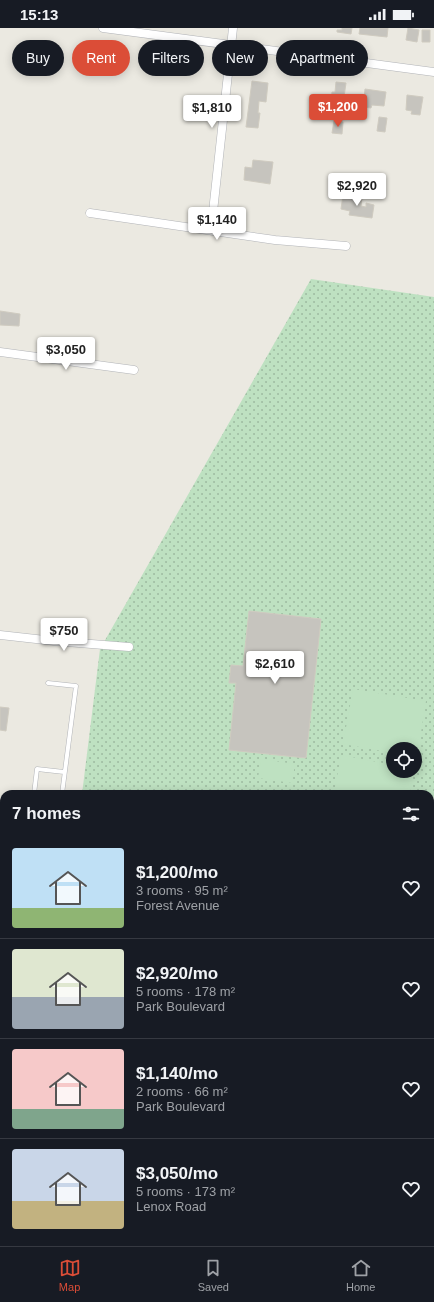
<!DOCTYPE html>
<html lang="en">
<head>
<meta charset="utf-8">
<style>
	:root { --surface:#171b24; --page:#20242c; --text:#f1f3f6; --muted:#9ea1a6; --line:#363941; --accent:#db4d37 }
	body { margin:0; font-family:Arial,sans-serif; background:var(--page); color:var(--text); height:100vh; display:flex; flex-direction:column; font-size:15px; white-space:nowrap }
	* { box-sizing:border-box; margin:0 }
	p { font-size:13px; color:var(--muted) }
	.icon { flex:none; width:22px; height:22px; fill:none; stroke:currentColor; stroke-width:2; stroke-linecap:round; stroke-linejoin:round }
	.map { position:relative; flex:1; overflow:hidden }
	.drawer { position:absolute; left:0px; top:762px; width:434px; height:456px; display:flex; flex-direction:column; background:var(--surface); border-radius:12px 12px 0 0; box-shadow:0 2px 10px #0003 }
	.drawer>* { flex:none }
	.guide { position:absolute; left:12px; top:12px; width:410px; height:36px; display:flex; gap:8px }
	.buttons { position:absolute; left:386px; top:714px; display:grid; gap:8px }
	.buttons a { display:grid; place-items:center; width:36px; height:36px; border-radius:50%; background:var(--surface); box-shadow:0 2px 10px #0003; font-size:20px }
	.price { position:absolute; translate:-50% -34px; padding:0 9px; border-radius:4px; background:#fff; color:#222; font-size:13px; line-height:26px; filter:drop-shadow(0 1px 2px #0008) }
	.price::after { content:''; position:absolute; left:50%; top:24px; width:12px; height:9px; margin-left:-6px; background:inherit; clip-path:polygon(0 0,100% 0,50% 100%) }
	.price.selected { background:var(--accent); color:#fff }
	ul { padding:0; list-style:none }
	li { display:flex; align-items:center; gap:12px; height:100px; padding:0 12px }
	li+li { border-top:1px solid var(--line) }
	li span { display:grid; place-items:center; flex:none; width:112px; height:80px; border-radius:4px; color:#555 }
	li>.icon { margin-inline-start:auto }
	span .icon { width:48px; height:48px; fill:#fffc; stroke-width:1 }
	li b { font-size:17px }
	h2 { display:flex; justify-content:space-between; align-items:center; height:48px; padding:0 12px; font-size:17px }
	.chip { padding:0 14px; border-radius:18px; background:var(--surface); box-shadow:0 2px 10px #0003; font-size:14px; line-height:36px }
	.chip.selected { background:var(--accent); color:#fff }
	.status { display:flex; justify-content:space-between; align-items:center; height:28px; padding:0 20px; background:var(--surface); direction:ltr }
	.status svg { height:11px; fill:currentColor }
	.tab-bar { display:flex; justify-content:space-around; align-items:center; height:56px; border-top:1px solid var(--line); background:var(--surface); font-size:11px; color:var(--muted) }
	.tab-bar a { display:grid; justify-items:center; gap:2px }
	.tab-bar .selected { color:var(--accent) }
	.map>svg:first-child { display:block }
</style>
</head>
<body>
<div class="status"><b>15:13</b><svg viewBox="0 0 49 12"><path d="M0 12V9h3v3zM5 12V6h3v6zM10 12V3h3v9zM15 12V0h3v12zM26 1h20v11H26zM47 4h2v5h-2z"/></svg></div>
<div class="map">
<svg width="434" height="1218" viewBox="0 0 434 1218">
	<defs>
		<pattern id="park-dots" width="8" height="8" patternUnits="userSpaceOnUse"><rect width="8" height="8" fill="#bee1c1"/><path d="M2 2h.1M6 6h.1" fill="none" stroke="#9dbaa0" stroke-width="1.8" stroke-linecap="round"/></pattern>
	</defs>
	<rect width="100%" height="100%" fill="#ebe9e1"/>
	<!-- park -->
	<path fill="url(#park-dots)" fill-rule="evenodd" d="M311,251L434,269V768L430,784V766H82L100,621ZM393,721H415V743H393Z
		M0,833L4,834V1164L0,1163Z
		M230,1214H318L317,1218H248Z"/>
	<!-- pitch -->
	<path fill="#bee1c1" d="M353,661L426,673L417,729H415V721H393V725L343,716Z
		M341,727L393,737V743H414L410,766H334Z
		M261,731L295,736L292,755L258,750Z"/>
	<!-- building -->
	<path fill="#c6c4be" stroke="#cfcbc0" d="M342,0H352L351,6L337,4V2H342Z
		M360,0H388L387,9L359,6Z
		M408,0L419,2L417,14L406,12Z
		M422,2H430V14H422Z
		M252,53L268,55L266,74L259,73L258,85H260L258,100L246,99Z
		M336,54L346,55L344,69L341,68L340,84L330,83L332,64H335Z
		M365,61L386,64L384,78L372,77L371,80L363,79Z
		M407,67L423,69L420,87L411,86L412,83L406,82Z
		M379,89L387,90L385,104L377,103Z
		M334,93L343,94L342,106L332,105Z
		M253,132L273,134L270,156L244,152L245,139L252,140Z
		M343,167L362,169L361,178L366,179V175L374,177L372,190L349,187L350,183L341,181Z
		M0,283L20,286L19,298L0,297Z
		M249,583L321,591L306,730L229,722L236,655H229L231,637L243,638Z
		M0,679L9,680L6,703L0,702Z"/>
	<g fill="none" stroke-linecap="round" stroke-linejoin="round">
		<!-- service casing -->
		<g stroke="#b1b3b7" stroke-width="5">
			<path id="service" d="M48,655L76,658L62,766
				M34,766L37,741L64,744
				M0,814H4"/>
		</g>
		<!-- minor casing -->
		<g stroke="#b1b3b7" stroke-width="9">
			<path id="minor" d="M103,0L434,44
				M90,185L275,212L346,218
				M211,202L233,0
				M0,324L134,342
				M0,607L54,613L129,619"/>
		</g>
		<!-- service -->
		<use href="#service" stroke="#fff" stroke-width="4"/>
		<!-- minor -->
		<use href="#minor" stroke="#fff" stroke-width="8"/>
	</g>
</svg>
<div class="buttons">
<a><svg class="icon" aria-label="locate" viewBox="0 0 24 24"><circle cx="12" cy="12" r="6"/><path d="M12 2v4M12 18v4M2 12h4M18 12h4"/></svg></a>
</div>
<b class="price selected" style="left:338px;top:100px">$1,200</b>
<b class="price" style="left:212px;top:101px">$1,810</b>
<b class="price" style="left:357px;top:179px">$2,920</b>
<b class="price" style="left:217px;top:213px">$1,140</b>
<b class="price" style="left:66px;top:343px">$3,050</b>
<b class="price" style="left:64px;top:624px">$750</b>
<b class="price" style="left:275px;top:657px">$2,610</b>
<div class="guide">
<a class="chip">Buy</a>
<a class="chip selected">Rent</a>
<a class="chip">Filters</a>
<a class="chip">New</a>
<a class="chip">Apartment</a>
</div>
<section class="drawer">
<h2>7 homes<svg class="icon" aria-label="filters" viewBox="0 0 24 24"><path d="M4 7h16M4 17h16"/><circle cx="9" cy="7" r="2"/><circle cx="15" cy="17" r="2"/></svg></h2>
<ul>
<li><span style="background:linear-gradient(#bfe0f5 75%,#8fb573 0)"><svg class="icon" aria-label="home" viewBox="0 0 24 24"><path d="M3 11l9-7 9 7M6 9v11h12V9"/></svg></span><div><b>$1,200/mo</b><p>3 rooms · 95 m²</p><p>Forest Avenue</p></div><svg class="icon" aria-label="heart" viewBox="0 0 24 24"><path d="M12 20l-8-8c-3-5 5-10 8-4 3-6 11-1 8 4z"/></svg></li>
<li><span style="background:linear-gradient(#dfe7d0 60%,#9aa5b1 0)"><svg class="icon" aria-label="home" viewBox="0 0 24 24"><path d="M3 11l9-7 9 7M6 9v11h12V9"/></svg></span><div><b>$2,920/mo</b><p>5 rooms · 178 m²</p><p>Park Boulevard</p></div><svg class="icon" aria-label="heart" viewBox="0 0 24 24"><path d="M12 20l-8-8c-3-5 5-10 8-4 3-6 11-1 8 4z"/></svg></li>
<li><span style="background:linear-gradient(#f6c9c9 75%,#7fa58c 0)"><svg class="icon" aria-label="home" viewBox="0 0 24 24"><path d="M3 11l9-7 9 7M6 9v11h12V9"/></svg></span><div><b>$1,140/mo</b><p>2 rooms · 66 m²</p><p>Park Boulevard</p></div><svg class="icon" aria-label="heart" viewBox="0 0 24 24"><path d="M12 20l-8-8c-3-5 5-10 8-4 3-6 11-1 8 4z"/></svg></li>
<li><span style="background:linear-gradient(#c9d6e8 65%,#c2b280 0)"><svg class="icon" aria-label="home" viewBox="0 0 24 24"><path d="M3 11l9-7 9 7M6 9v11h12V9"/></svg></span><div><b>$3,050/mo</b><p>5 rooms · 173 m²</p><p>Lenox Road</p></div><svg class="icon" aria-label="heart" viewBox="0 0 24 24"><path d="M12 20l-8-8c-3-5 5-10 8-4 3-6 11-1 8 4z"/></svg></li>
</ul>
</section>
</div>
<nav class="tab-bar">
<a class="selected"><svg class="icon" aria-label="map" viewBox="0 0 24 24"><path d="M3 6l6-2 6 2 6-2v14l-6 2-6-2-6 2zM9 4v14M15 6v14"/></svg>Map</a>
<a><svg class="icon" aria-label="saved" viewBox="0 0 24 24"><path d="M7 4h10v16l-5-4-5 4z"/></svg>Saved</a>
<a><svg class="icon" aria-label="home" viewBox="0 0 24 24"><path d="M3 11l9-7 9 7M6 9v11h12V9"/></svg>Home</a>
</nav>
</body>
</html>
